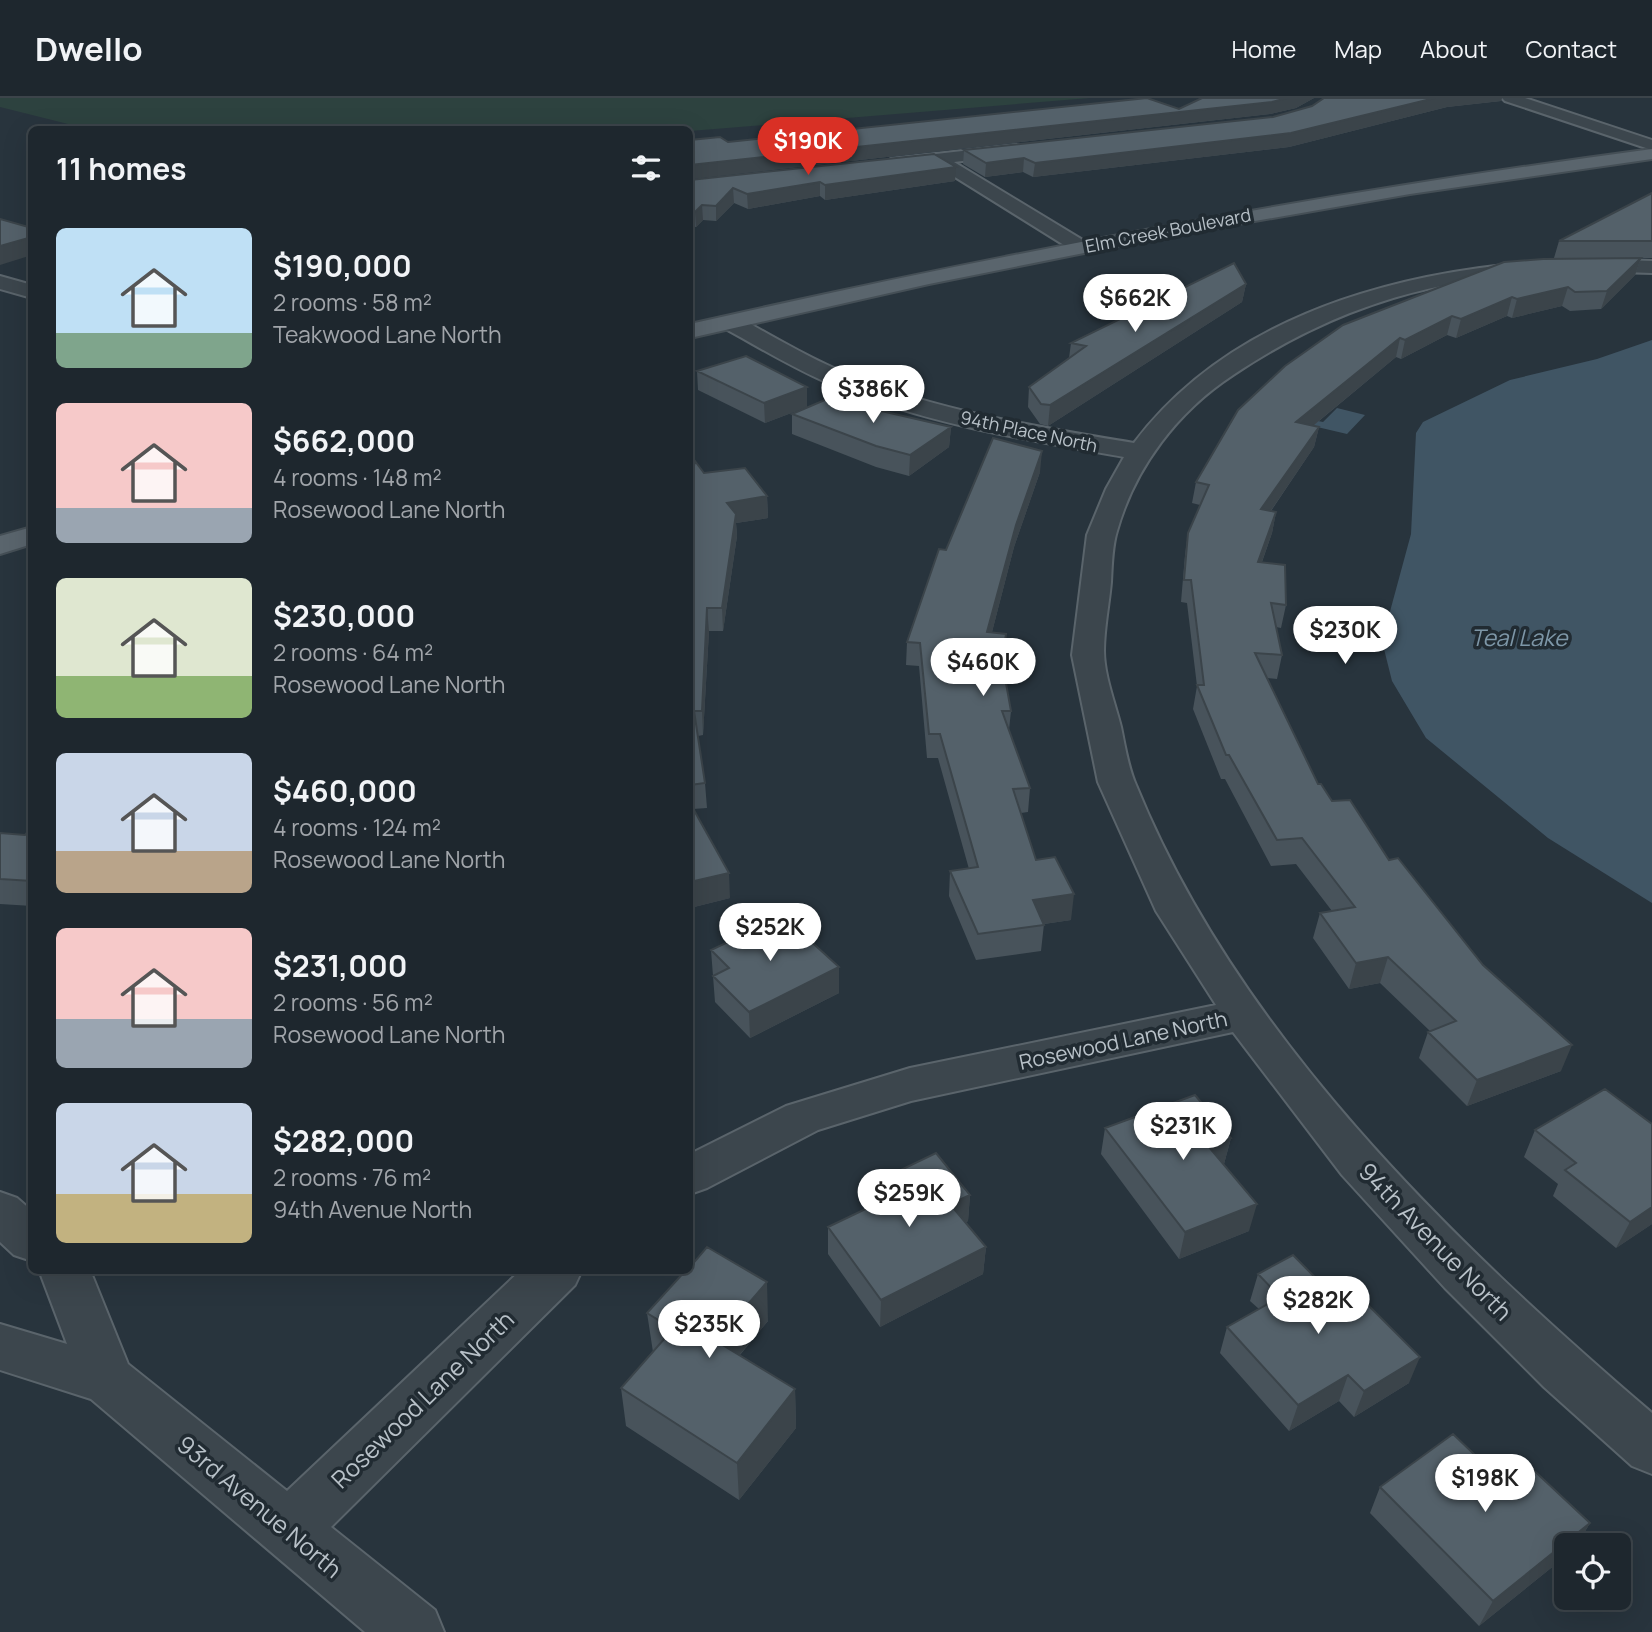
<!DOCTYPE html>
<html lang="en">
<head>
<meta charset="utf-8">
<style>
	:root { --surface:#1e272e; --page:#2b333a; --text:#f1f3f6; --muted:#a1a5aa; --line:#3c444a; --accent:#d93025 }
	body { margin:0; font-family:Manrope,sans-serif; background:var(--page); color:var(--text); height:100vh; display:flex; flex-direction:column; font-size:26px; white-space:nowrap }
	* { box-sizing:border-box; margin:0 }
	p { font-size:23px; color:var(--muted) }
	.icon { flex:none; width:38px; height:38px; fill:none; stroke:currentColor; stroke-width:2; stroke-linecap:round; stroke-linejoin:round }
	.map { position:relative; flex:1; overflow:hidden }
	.panel { position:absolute; left:28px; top:28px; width:665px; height:1148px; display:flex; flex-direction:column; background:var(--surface); border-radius:10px; box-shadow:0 7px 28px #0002,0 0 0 2px var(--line) }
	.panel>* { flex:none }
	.buttons { position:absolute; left:1554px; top:1435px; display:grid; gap:14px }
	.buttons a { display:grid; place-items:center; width:77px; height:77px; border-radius:10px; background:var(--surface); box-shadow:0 7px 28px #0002,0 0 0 2px var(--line); font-size:35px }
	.price { position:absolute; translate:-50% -60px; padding:0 16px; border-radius:24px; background:#fff; color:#222; font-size:23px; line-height:46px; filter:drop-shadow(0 2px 4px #0008) }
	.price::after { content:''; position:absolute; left:50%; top:42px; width:21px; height:16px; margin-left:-10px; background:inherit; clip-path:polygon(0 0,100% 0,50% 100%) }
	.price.on { background:var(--accent); color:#fff }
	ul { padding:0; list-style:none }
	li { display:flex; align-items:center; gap:21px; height:175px; padding:0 28px }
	li span { display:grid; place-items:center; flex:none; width:196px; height:140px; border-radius:10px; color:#555 }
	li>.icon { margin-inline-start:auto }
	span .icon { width:84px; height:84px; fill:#fffc; stroke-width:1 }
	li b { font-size:30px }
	h2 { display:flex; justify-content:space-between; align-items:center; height:84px; padding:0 28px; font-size:30px }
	header { display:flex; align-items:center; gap:42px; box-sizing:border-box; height:98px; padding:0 35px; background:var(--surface); border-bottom:2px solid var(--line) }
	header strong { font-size:33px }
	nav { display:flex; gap:38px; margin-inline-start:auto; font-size:24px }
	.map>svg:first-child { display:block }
</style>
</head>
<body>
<header>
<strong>Dwello</strong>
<nav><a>Home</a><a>Map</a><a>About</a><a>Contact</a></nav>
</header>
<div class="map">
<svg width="1652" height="1534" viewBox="0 0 1652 1534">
	<rect width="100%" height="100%" fill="#28343d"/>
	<!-- green -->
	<path fill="#2d423f" d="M0,0H1090L690,33L92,32L0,9Z"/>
	<!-- water -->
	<path fill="#405564" d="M1652,242V805L1548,740L1426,640L1392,583L1382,543L1411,436L1416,335L1423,324L1510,282L1597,261Z
		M1337,310L1365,317L1347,336L1313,328L1318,323L1323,324Z"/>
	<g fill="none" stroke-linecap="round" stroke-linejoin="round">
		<!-- minor casing -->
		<g stroke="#5a646b" stroke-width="4">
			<path id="minor" d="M1502,0H1525L1652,42V52L1505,3Z
				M1016,47L1022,48L1024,52L1022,56L954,64L1086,144L1089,148L1086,152H1072L934,66L891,71L882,66L891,61Z
				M1593,161L1652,163V175C1492,169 1369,186 1233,277C1178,313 1135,369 1117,433C1112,449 1112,467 1111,484C1109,507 1104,530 1104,553C1104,577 1115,605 1121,629C1125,648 1128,669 1136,687C1237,936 1451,1143 1652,1315V1376L1632,1368L1544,1289L1445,1190L1342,1077L1233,934L911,1003L818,1032L707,1090L690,1096V1056L786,1008L910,970L1216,907L1156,813L1098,684L1072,557L1087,437L1106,391L1124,359C1027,342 927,326 835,288C796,272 759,249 722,229L719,224L722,219H738C775,240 813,262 852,278C942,314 1039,329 1134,345C1239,206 1427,165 1593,161Z
				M0,178L32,187V200L0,191Z
				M0,1094L17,1100L32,1113V1163L14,1157L0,1144Z
				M39,1172H90L128,1266L287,1393L521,1172H582L575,1187L331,1429L435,1512L444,1534H365L91,1301L0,1272V1226L67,1246Z"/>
		</g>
		<!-- major casing -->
		<g stroke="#454f56" stroke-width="4">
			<path id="major" d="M1652,51V61L1410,96L1169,138L929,186L690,240V226C1008,154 1328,94 1652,51Z
				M32,429V446L0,456V438Z"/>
		</g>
		<!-- minor -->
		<use href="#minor" fill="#3c464d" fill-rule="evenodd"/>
		<!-- major -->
		<use href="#major" fill="#5a656d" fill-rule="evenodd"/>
	</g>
	<!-- wall -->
	<path fill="#48535b" d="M1202,0H1314L1296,10L1270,16L690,81V82L955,83L825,102L820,98L748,111L734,105L716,123L703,122L696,129L690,128V42L728,44L1179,11Z
		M1324,0H1502L1501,3L1447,9L1289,49L1033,79L1023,74L985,79L963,66L964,52L1273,19L1312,8Z
		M1652,95V160H1641L1635,177L1601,211L1570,213L1562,208L1512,220L1507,218L1456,240L1447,237L1401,261L1396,259L1313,328L1319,329L1314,349L1271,413L1276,414L1272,435L1262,464L1286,507L1281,530L1276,529L1282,557L1277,581L1267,580L1318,686L1332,703L1389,762L1561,973L1467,1008L1419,960L1428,934L1430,933L1380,885L1349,891L1313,840L1320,815L1332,813L1296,766L1271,768L1225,681H1221L1193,611L1197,588L1187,505L1181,504L1185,457L1188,435L1200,407L1192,405L1196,384L1238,312L1554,160L1559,143Z
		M1246,186L1242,204L1048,328L1040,326L1028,309L1029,289L1069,260L1071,245Z
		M697,273L807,289V309L765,325L698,292Z
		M877,312L951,329L949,349L909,378L876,369L792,336V316Z
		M1040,374L1014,449L992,534L1006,536L1003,568L1011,613L1009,632L1030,690L1028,714L1021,715L1036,762L1071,822L1044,826L1041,853L976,862L949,798L950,773L969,771L938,660H927L919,568L906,567L907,544L946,452Z
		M704,375L767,398L768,420L736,425L737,438L723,533H709L703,637L698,638L705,685L707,710L693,711L730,800L690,810V377Z
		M32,729V808L0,806V735L25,737Z
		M711,852L839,895L750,940L715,904Z
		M1105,1030L1231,1040L1224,1066L1249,1133L1179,1161L1101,1056Z
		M1535,1032L1652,1126L1616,1150L1553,1098L1558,1086L1524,1059Z
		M880,1082L970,1097L968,1123L965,1125L986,1149L983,1176L880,1229L828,1156V1129L879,1105Z
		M1258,1176L1409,1285L1354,1319L1339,1303L1289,1333L1220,1255L1227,1229L1259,1211L1250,1203Z
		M647,1215L768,1223L740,1257L795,1291L796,1330L739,1402L626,1328L621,1290L653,1254Z
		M1502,1383L1590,1425L1577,1447H1566V1458L1479,1528L1370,1415L1380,1389Z"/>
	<!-- shaded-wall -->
	<path fill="#3b444a" d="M1287,0H1314L1296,10L1270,16L690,81V83V67Z
		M1435,0H1502L1501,3L1447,9L1289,49L1033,79L1035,65Z
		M1024,60L1023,74L985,79L986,65Z
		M956,69L955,83L825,102V87Z
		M820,84V98L748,111L747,96Z
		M733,90L734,105L716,123V108Z
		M702,107L703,122L696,129L695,114Z
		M32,139V157L0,167V148Z
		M1641,160L1635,177L1601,211L1607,193Z
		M1246,186L1242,204L1048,328L1050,307Z
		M1568,189L1562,208L1512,220L1517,201Z
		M1512,199L1507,218L1456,240L1461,221Z
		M1452,218L1447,237L1401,261L1405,242Z
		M1400,240L1396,259L1292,345L1296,324Z
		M807,289V309L765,325L764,305Z
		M951,329L949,349L909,378L910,357Z
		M1319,329L1314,349L1257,433L1261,411Z
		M1042,353L1040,374L1014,449L986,557L987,534L1016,427Z
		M767,398L768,420L736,425L737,438L723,533L722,510L727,405Z
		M1276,414L1272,435L1254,486L1258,464Z
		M707,510L709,533L703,637L702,613Z
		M1006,536L1004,559L1000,587L1002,563Z
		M729,775L730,800L690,810V784Z
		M1074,796L1071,822L1030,828L1033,802Z
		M1388,859L1380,885L1349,891L1356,865Z
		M839,869V895L750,940L749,914Z
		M1572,947L1561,973L1467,1008L1477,982Z
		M1231,1040L1224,1066L1208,1048Z
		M970,1097L968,1123L948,1133L950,1106Z
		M1257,1106L1249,1133L1179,1161L1185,1134Z
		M1652,1109V1126L1616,1150L1630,1124Z
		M986,1149L983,1176L880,1229L881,1202Z
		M767,1184L768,1223L719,1281L716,1243Z
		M1420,1259L1409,1285L1354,1319L1364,1293Z
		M1348,1277L1339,1303L1289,1333L1298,1307Z
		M795,1291L796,1330L739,1402L737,1365Z
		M1590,1425L1577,1447H1566V1458L1479,1528L1493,1503Z"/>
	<!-- building -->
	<path fill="#54616a" stroke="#3b444a" stroke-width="2" d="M1147,0L1179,11L1202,0H1287L1272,4L690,67V42L720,39L728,44Z
		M1324,0H1435L1291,35L1035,65L1024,60L986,65L964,52L1273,19L1312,8Z
		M934,56L956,69L825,87L820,84L747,96L733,90L716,108L702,107L695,114H690V82Z
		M1652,95V143H1559Z
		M0,121L32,130V139L0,148Z
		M1641,160L1607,193L1575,194L1568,189L1517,201L1512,199L1461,221L1452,218L1405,242L1400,240L1296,324L1319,329L1261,411L1276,414L1258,464L1285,467L1286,507L1271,505L1282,557L1255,555L1318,686H1321L1332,703L1350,702L1389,762L1398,760L1483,867L1572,947L1477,982L1428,934L1456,923L1388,859L1356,865L1320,815L1355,809L1302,740L1277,742L1229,657H1226L1197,587H1204L1191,482H1184L1188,435L1209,387L1196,384L1238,312L1285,268L1343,227L1504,164L1543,161Z
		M1234,165L1246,186L1050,307L1041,306L1029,289L1086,248L1071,245Z
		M746,258L807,289L764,305L697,273Z
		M834,298L877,312L951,329L910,357L876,348L792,316Z
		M993,340L1042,353L1016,427L987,534L1006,536L1002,563L1011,613H1002L1030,690L1013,691L1036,762L1055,759L1074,796L1033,802L1044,827L978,836L950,773L978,769L940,636H929L920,545L907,544L939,451L946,452Z
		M695,363L704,375L745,370L767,398L727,405L736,416L722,510H707L702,613H694L705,685L690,687V377H692Z
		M690,705L729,775L690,784Z
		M32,729V783L0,781V735L25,737Z
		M783,818L839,869L749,914L713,878L729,870L711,852Z
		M1605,991L1652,1026V1109L1630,1124L1565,1072L1576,1065L1535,1032Z
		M1195,997L1231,1040L1208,1048L1257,1106L1185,1134L1105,1030Z
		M936,1055L970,1097L950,1106L986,1149L881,1202L828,1129L893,1098L880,1082Z
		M707,1149L767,1184L716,1243L795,1291L737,1365L621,1290L673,1231L647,1215L686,1172H690V1169Z
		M1293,1157L1348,1213L1364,1203L1420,1259L1364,1293L1348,1277L1298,1307L1227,1229L1280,1199L1258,1176Z
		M1453,1336L1502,1383L1527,1366L1590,1425L1493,1503L1380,1389Z"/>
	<g text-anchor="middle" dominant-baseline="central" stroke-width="7" stroke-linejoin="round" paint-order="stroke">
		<!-- far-street labels -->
		<g font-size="18" fill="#b8c1c8" stroke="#212b32">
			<text transform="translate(1168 132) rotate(-11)">Elm Creek Boulevard</text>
			<text transform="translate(1029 333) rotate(12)">94th Place North</text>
		</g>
		<!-- street labels -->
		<g font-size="21" fill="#b8c1c8" stroke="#212b32">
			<text transform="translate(1123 942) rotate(-12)">Rosewood Lane North</text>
		</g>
		<!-- water labels -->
		<g font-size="23" font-style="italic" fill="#7d96a7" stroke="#212b32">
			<text x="1519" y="539">Teal Lake</text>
		</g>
		<!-- near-street labels -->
		<g font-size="24" fill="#b8c1c8" stroke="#212b32">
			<text transform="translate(1436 1143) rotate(46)">94th Avenue North</text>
			<text transform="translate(422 1301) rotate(-44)">Rosewood Lane North</text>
			<text transform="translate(260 1408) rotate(40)">93rd Avenue North</text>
		</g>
	</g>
</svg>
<div class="buttons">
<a><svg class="icon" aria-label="locate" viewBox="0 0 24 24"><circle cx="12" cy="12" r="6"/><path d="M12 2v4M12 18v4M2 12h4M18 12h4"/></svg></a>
</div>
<b class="price on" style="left:808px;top:79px">$190K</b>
<b class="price" style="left:1135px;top:236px">$662K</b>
<b class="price" style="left:873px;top:327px">$386K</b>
<b class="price" style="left:1345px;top:568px">$230K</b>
<b class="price" style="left:983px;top:600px">$460K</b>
<b class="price" style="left:770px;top:865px">$252K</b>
<b class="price" style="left:1183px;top:1064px">$231K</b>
<b class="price" style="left:909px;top:1131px">$259K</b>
<b class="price" style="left:1318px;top:1238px">$282K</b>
<b class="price" style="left:709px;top:1262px">$235K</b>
<b class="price" style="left:1485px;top:1416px">$198K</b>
<section class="panel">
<h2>11 homes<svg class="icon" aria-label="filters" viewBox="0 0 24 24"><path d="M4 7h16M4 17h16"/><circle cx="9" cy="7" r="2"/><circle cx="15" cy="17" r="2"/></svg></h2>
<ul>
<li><span style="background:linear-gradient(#bfe0f5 75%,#7fa58c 0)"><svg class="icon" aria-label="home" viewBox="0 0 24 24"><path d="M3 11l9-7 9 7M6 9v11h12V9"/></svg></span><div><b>$190,000</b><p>2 rooms · 58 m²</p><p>Teakwood Lane North</p></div></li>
<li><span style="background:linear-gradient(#f6c9c9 75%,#9aa5b1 0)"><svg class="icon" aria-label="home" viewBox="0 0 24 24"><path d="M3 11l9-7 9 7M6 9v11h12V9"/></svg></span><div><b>$662,000</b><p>4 rooms · 148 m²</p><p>Rosewood Lane North</p></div></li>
<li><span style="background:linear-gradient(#dfe7d0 70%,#8fb573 0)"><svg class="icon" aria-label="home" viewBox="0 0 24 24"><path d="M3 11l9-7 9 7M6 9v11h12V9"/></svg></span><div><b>$230,000</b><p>2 rooms · 64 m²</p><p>Rosewood Lane North</p></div></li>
<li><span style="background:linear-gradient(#c9d6e8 70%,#b9a48a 0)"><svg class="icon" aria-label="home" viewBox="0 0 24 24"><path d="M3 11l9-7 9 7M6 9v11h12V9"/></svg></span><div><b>$460,000</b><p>4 rooms · 124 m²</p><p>Rosewood Lane North</p></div></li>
<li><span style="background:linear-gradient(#f6c9c9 65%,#9aa5b1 0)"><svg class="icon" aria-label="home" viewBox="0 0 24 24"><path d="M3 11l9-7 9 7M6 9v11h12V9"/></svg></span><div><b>$231,000</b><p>2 rooms · 56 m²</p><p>Rosewood Lane North</p></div></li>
<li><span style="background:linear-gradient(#c9d6e8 65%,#c2b280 0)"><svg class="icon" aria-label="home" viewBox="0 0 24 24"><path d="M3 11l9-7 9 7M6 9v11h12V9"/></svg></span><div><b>$282,000</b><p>2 rooms · 76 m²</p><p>94th Avenue North</p></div></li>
</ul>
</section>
</div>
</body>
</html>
